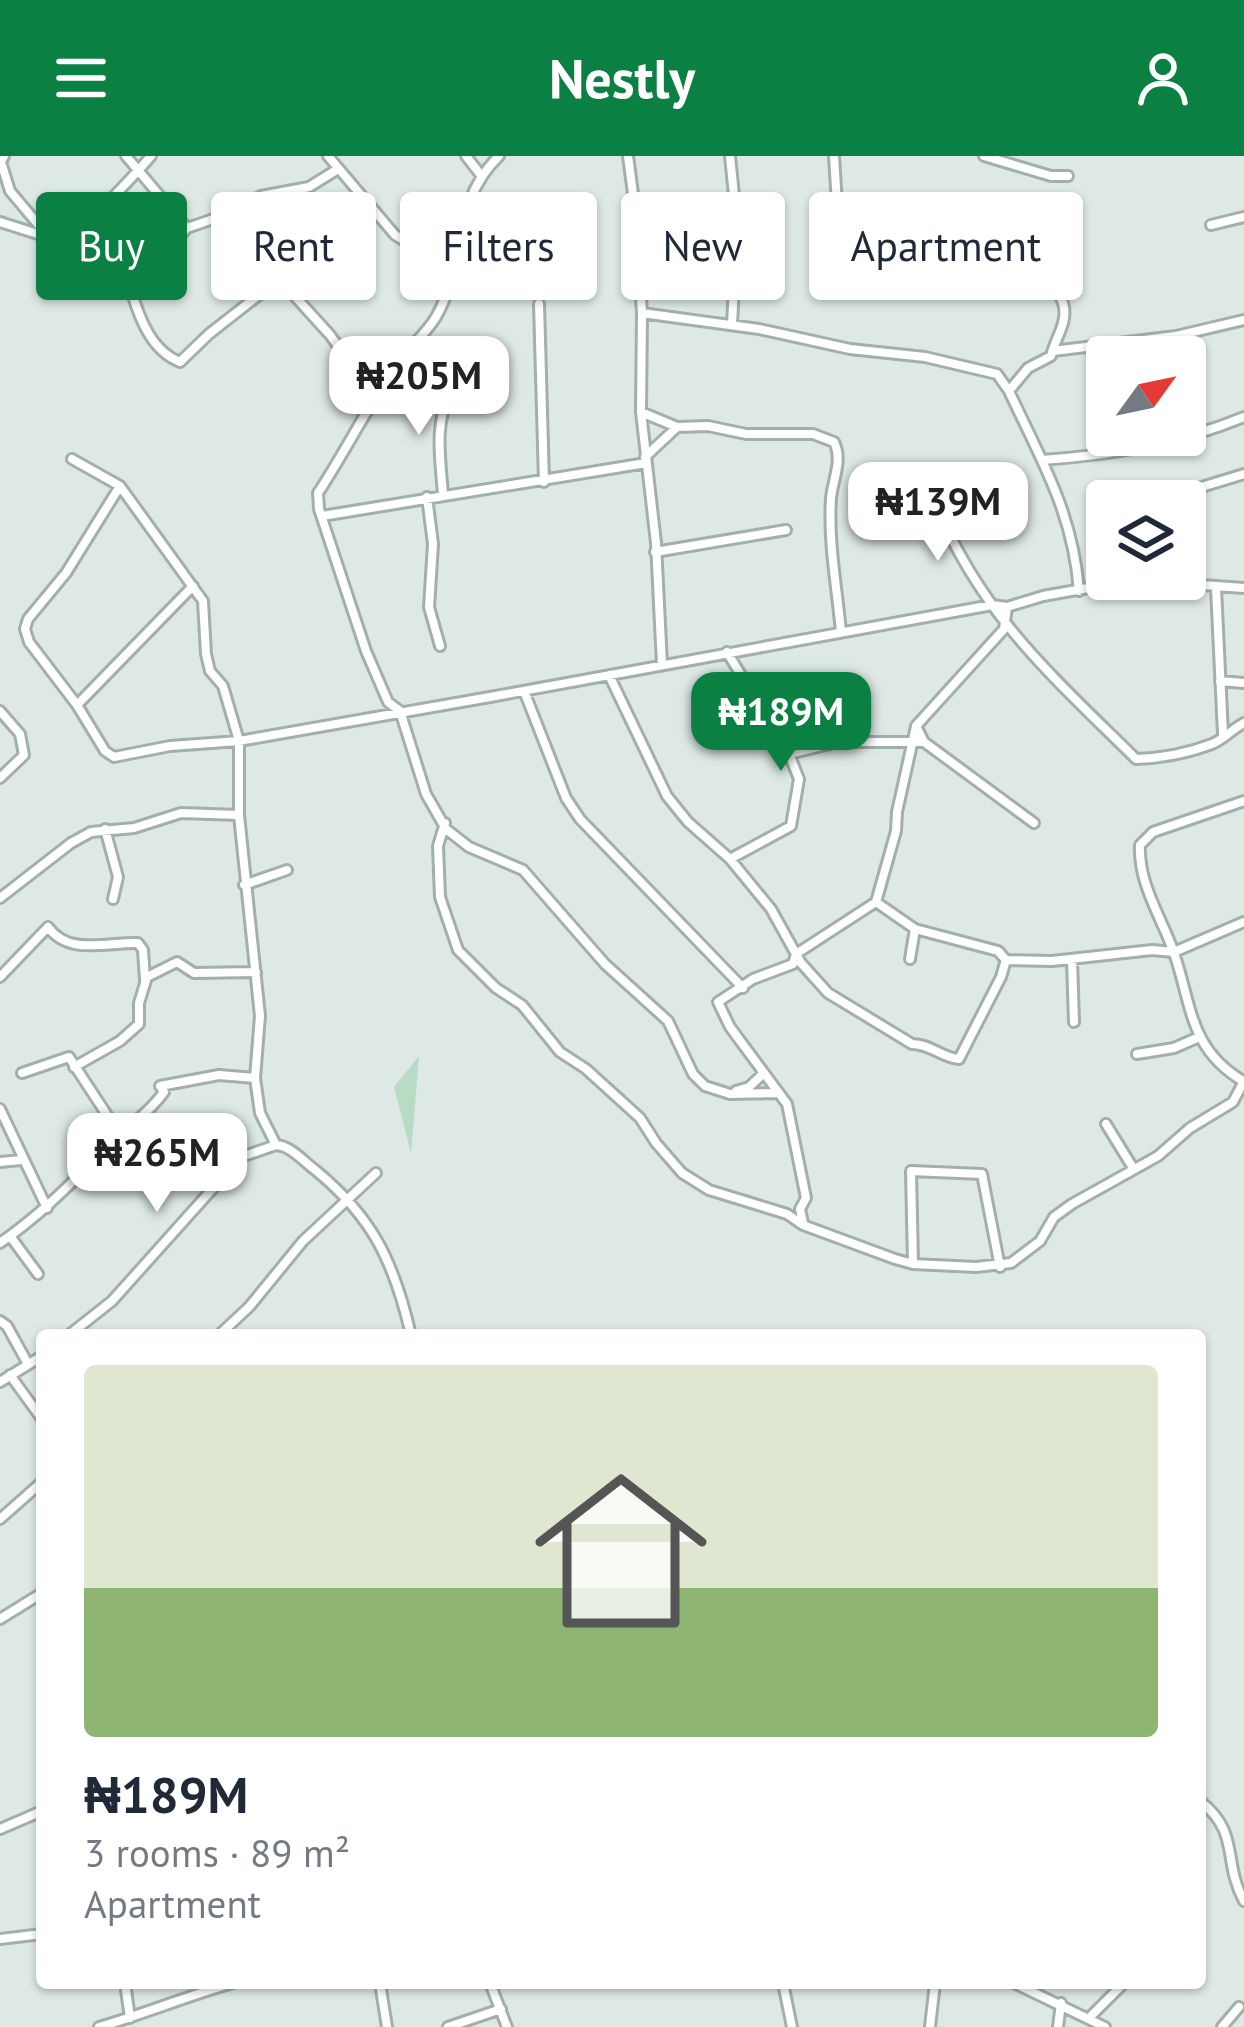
<!DOCTYPE html>
<html lang="en">
<head>
<meta charset="utf-8">
<style>
	:root { --surface:#fff; --page:#f6f6f7; --text:#1f2937; --muted:#747a83; --accent:#0b8043 }
	body { margin:0; font-family:"PT Sans",sans-serif; background:var(--page); color:var(--text); height:100vh; display:flex; flex-direction:column; font-size:45px; white-space:nowrap }
	* { box-sizing:border-box; margin:0 }
	p { font-size:39px; color:var(--muted) }
	.icon { flex:none; width:66px; height:66px; fill:none; stroke:currentColor; stroke-width:2; stroke-linecap:round; stroke-linejoin:round }
	.map { position:relative; flex:1; overflow:hidden }
	.sheet { position:absolute; left:36px; top:1173px; width:1170px; height:660px; display:flex; flex-direction:column; background:var(--surface); border-radius:12px; box-shadow:0 3px 9px #0004 }
	.sheet>* { flex:none }
	.top-card { position:absolute; left:36px; top:36px; width:1173px; height:108px; display:flex; gap:24px }
	.needle { width:78px; rotate:57deg }
	.buttons { position:absolute; left:1086px; top:180px; display:grid; gap:24px }
	.buttons a { display:grid; place-items:center; width:120px; height:120px; border-radius:12px; background:var(--surface); box-shadow:0 3px 9px #0004; font-size:60px }
	.price { position:absolute; translate:-50% -102px; padding:0 27px; border-radius:24px; background:#fff; color:#222; font-size:39px; line-height:78px; filter:drop-shadow(0 3px 6px #0008) }
	.price::after { content:''; position:absolute; left:50%; top:72px; width:36px; height:27px; margin-left:-18px; background:inherit; clip-path:polygon(0 0,100% 0,50% 100%) }
	.price.current { background:var(--accent); color:#fff }
	ul { padding:0; list-style:none }
	li { display:grid; align-content:center; gap:24px; height:636px; padding:0 48px }
	li span { display:grid; place-items:center; height:372px; border-radius:12px; color:#555 }
	li>.icon { margin-inline-start:auto }
	span .icon { width:216px; height:216px; fill:#fffc; stroke-width:1 }
	li b { font-size:51px }
	.chip { padding:0 42px; border-radius:12px; background:var(--surface); box-shadow:0 3px 9px #0004; font-size:42px; line-height:108px }
	.chip.current { background:var(--accent); color:#fff }
	header { display:flex; justify-content:space-between; align-items:center; height:156px; padding:0 48px; background:var(--accent); color:#fff; font-size:54px; font-weight:600 }
	.map>svg:first-child { display:block }
</style>
</head>
<body>
<header><svg class="icon" aria-label="menu" viewBox="0 0 24 24"><path d="M4 6h16M4 12h16M4 18h16"/></svg>Nestly<svg class="icon" aria-label="person" viewBox="0 0 24 24"><circle cx="12" cy="8" r="4"/><path d="M4 21q1-7 8-7t8 7"/></svg></header>
<div class="map">
<svg width="1244" height="1871" viewBox="0 0 1244 1871">
	<rect width="100%" height="100%" fill="#dee9e5"/>
	<!-- green -->
	<path fill="#b7dbc3" d="M419,900L411,997L394,931Z"/>
	<g fill="none" stroke-linecap="round" stroke-linejoin="round">
		<!-- street casing -->
		<g stroke="#a1b0ac" stroke-width="14">
			<path id="street" d="M4,0L1,6L10,35L47,79
				M126,0L187,72L222,60L330,179L375,241
				M328,0L395,79L452,113
				M466,0L480,18
				M499,0C450,47 467,107 436,161C427,176 412,189 401,203C370,245 347,293 318,337L319,353L366,495L388,546L400,555L426,638L446,673L469,691L523,714L605,808L668,865L693,918L705,930L730,938L779,937
				M628,0L636,60L642,157L641,256L656,387L662,509
				M730,0L737,69L732,169
				M834,0L840,97C880,96 1050,103 1063,147C1069,166 1055,182 1051,200L1028,212L1009,235
				M984,0L1051,20H1068
				M222,60L261,40L309,31L338,13
				M0,66L41,79L132,137C140,164 152,195 180,206L209,178L278,124
				M1211,69L1244,61
				M60,86L71,90C96,55 125,31 151,0
				M132,137L187,72
				M539,148L544,326
				M642,157L759,173L850,193L925,201L997,218L1009,235C1041,304 1073,356 1079,435
				M1053,195L1176,180L1244,164
				M401,203L443,250
				M641,256L677,271L708,270L746,278H813L834,286C843,304 833,323 831,342C828,386 837,432 841,476
				M645,301L676,272
				M72,303L120,330L203,445L206,498L210,515L223,530L239,585V659L260,860L255,922L260,957L276,989C291,990 302,1004 314,1013C373,1061 394,1106 411,1179
				M1042,304C1112,299 1179,288 1244,261
				M120,330L66,417L28,463L25,473L29,486L77,549L105,595L114,601L170,590L239,585L490,541L992,449L1007,451L1043,440L1133,424L1244,432
				M1195,333L1244,318
				M443,339C441,308 433,265 451,238
				M427,341L433,388L429,451L440,490
				M933,341C978,456 1051,519 1136,603C1164,602 1186,598 1212,588C1224,583 1231,574 1244,567
				M322,360L646,307
				M655,396L786,374
				M1216,432L1223,578
				M727,496L789,598L838,586H924
				M609,519L667,640L688,666L730,703L771,753L801,807L828,837L912,888C931,888 942,902 959,903L1001,821L1006,804L998,795L915,773L876,746
				M1220,525L1244,527
				M524,535L566,642L580,663L743,832
				M77,549L193,430
				M0,555L20,578L24,599L0,622
				M819,555L828,587
				M916,570L924,586L1034,667
				M445,667L438,690L440,741L458,794L496,832L522,849L560,896L586,913L640,962L656,987L682,1017L709,1034L787,1058L803,1069L895,1103L913,1108L976,1111L1011,1107L1040,1085L1054,1061L1072,1048L1158,1000L1190,972L1233,946L1244,925
				M105,673L118,721L113,743
				M730,703L791,670L799,623L789,598
				M244,729L287,714
				M0,742L71,687L91,676L134,672L181,657L239,659
				M910,803L915,773
				M1072,803L1074,866
				M1006,804L1052,805L1152,794L1174,796L1244,766
				M0,821L48,771C69,800 106,786 138,787L143,794L145,824
				M1137,898L1174,892L1199,881
				M74,911L120,885L139,868V847L147,821L177,806L194,817L256,816
				M22,917L69,901L120,979
				M1243,925C1189,893 1192,849 1174,797C1162,762 1138,728 1140,689L1153,676L1244,645
				M736,935L749,931L764,917
				M0,953L47,1052
				M1106,968L1133,1012
				M0,1006L21,1004
				M803,1067L800,1053L806,1042L787,948L730,871L718,846L753,823L793,808L796,798L876,746L896,675L897,656L916,570L1004,473L1007,451
				M10,1080L38,1118
				M0,1087C46,1055 76,1022 116,983C132,967 150,956 164,936L160,930L219,919L255,922
				M913,1108L911,1015L982,1018L1000,1111
				M0,1165L7,1170L28,1208
				M69,1179L112,1145L241,1001L276,989
				M219,1179L249,1151L303,1085L376,1017
				M10,1219L42,1263
				M0,1226L42,1200
				M0,1363L42,1326
				M0,1463L42,1437
				M1200,1645C1241,1677 1222,1705 1244,1745
				M0,1673L42,1655
				M0,1783L42,1778
				M125,1827L130,1862
				M380,1827L387,1871
				M490,1827L507,1871
				M783,1827L792,1871
				M1014,1827L1105,1871
				M1089,1862L1124,1827
				M99,1871C144,1858 187,1840 233,1827
				M448,1871L501,1853
				M930,1871L935,1827
				M1058,1871L1061,1847
				M1222,1871L1239,1851"/>
		</g>
		<!-- street -->
		<use href="#street" stroke="#fff" stroke-width="8"/>
	</g>
</svg>
<div class="buttons">
<a><svg class="needle" viewBox="-14 -14 28 28"><path d="M0-13l5 13h-10z" fill="#e53935"/><path d="M0 13l5-13h-10z" fill="#747a83"/></svg></a>
<a><svg class="icon" aria-label="layers" viewBox="0 0 24 24"><path d="M12 4l9 5-9 5-9-5zM3 14l9 5 9-5"/></svg></a>
</div>
<b class="price" style="left:419px;top:282px">₦205M</b>
<b class="price" style="left:938px;top:408px">₦139M</b>
<b class="price current" style="left:781px;top:618px">₦189M</b>
<b class="price" style="left:157px;top:1059px">₦265M</b>
<div class="top-card">
<a class="chip current">Buy</a>
<a class="chip">Rent</a>
<a class="chip">Filters</a>
<a class="chip">New</a>
<a class="chip">Apartment</a>
</div>
<section class="sheet">
<ul>
<li><span style="background:linear-gradient(#dfe7d0 60%,#8fb573 0)"><svg class="icon" aria-label="home" viewBox="0 0 24 24"><path d="M3 11l9-7 9 7M6 9v11h12V9"/></svg></span><div><b>₦189M</b><p>3 rooms · 89 m²</p><p>Apartment</p></div></li>
</ul>
</section>
</div>
</body>
</html>
